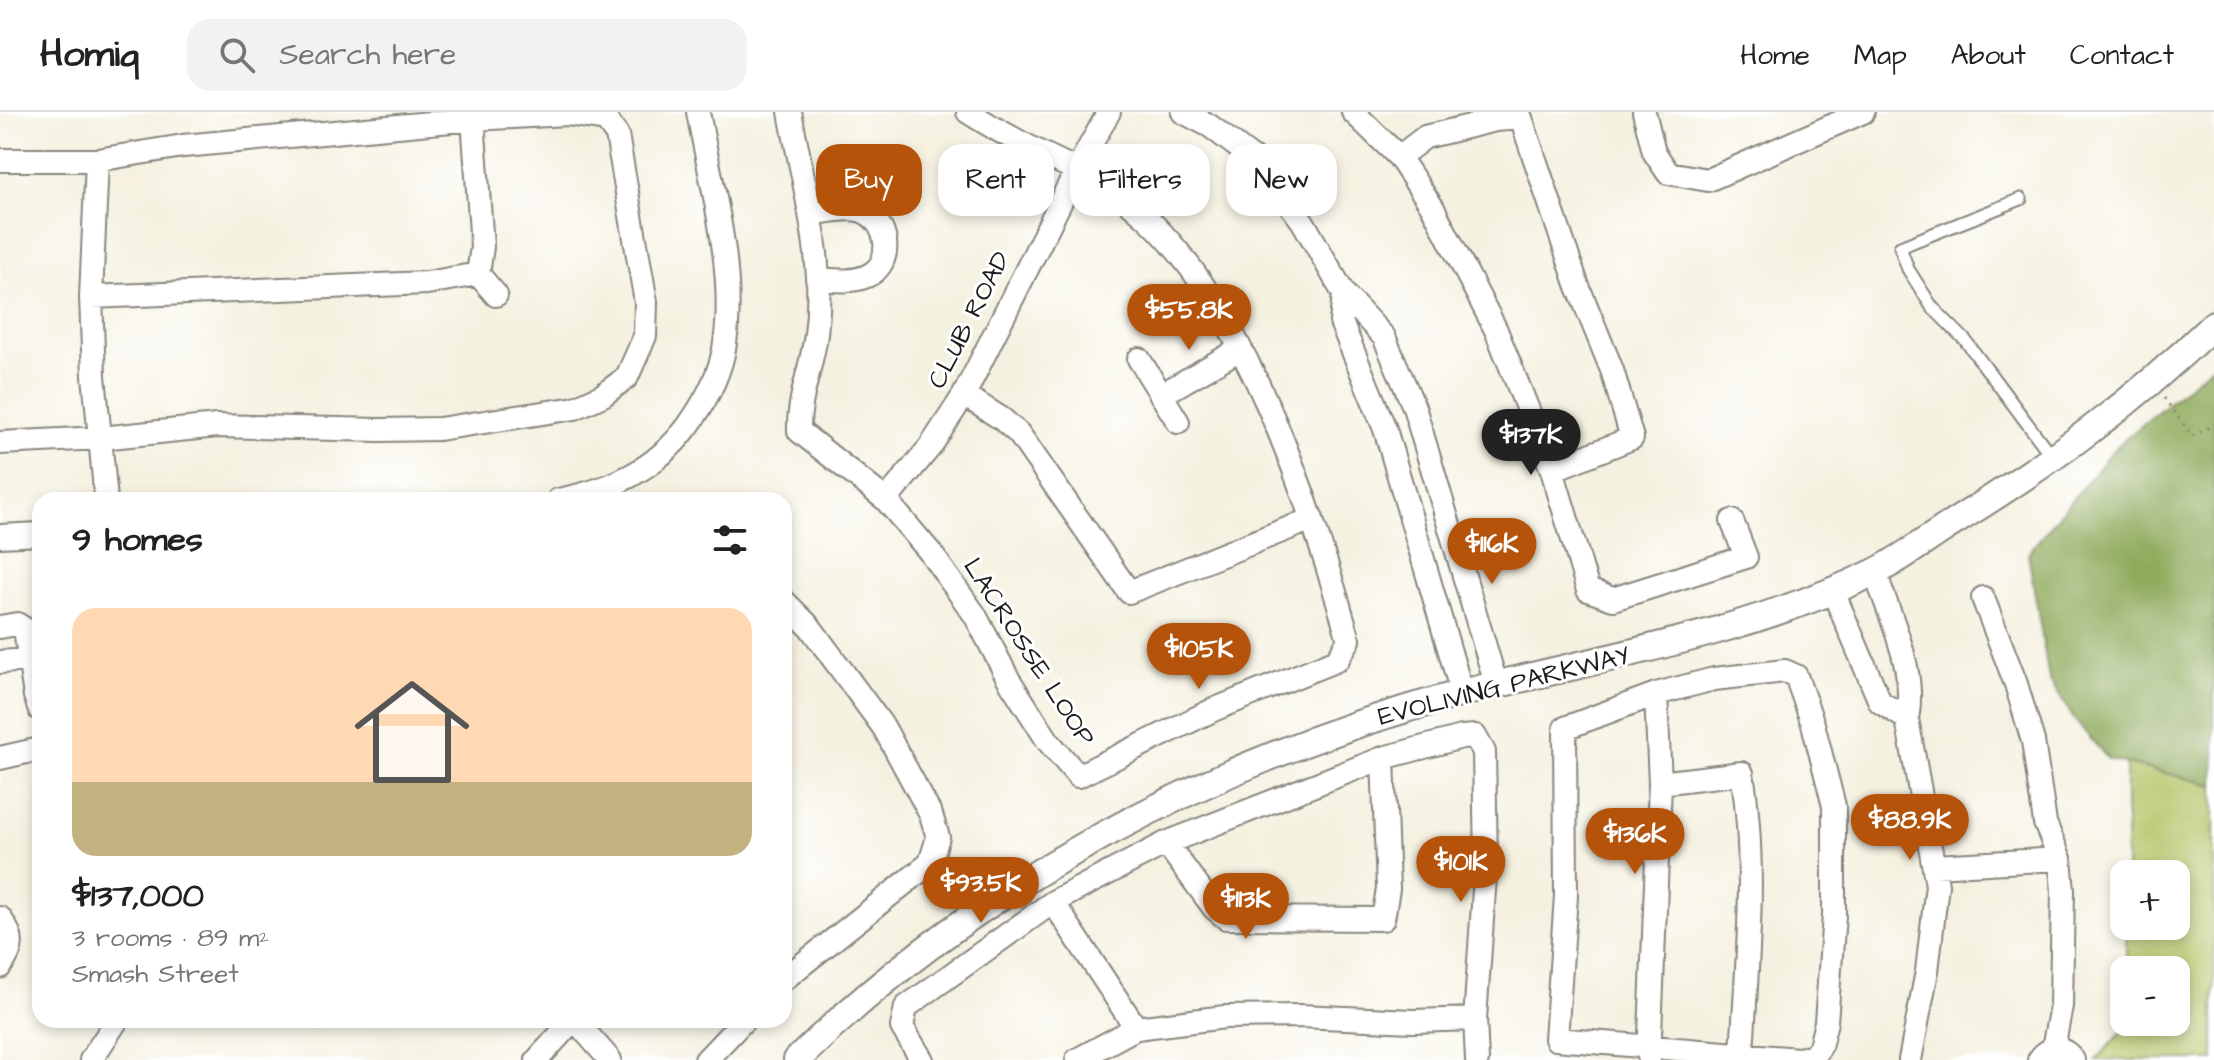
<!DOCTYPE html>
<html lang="en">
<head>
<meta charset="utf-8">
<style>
	:root { --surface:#fff; --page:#f2f2f2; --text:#222; --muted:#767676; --line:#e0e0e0; --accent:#b45309 }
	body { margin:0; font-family:"Architects Daughter",sans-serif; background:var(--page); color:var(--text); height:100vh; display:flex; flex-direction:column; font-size:30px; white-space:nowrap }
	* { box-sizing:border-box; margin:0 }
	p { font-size:26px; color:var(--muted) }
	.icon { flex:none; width:44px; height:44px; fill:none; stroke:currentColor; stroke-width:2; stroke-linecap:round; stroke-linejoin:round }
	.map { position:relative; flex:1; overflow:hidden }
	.details { position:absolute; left:32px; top:380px; width:760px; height:536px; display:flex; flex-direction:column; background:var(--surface); border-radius:24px; box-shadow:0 4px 12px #0003 }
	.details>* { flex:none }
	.hud { position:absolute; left:816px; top:32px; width:760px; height:72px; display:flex; gap:16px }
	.tools { position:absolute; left:2110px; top:748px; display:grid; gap:16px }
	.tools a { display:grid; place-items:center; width:80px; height:80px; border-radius:16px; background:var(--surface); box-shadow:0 4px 12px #0003; font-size:40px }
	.price { position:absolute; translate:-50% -68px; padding:0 18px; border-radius:28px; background:var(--accent); color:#fff; font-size:26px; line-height:52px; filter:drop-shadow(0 2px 4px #0008) }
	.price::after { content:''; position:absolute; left:50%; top:48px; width:24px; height:18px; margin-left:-12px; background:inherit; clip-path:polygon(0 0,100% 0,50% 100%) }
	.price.selected { background:#222; color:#fff }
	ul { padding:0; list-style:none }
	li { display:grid; align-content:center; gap:16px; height:424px; padding:0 40px }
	li span { display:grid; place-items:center; height:248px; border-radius:24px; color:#555 }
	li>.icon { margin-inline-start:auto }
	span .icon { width:144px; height:144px; fill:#fffc; stroke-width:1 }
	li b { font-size:34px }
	h2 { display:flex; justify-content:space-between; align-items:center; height:96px; padding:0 40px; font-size:34px }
	.tag { padding:0 28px; border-radius:24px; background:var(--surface); box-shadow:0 4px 12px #0003; font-size:28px; line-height:72px }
	.tag.selected { background:var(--accent); color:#fff }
	header { display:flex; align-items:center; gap:48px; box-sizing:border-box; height:112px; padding:0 40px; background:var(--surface); border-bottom:2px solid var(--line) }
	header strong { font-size:38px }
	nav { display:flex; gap:44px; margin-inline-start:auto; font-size:28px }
	.search { width:560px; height:72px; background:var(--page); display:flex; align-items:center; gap:20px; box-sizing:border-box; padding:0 28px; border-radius:24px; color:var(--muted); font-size:30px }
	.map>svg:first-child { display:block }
</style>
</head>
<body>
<header>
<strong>Homiq</strong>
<div class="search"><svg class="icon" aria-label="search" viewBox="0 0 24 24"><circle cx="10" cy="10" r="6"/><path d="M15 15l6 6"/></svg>Search here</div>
<nav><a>Home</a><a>Map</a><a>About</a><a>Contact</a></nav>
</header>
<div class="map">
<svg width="2214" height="948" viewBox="0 0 2214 948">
	<rect width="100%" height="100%" fill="#fff"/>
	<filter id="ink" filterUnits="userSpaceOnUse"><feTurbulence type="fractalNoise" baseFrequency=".0125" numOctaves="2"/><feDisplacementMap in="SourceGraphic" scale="16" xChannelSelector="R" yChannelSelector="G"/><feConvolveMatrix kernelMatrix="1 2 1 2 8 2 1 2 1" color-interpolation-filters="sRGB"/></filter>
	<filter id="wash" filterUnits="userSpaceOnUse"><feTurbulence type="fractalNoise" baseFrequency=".006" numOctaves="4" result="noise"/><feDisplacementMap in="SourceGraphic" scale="32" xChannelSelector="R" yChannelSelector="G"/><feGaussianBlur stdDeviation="1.8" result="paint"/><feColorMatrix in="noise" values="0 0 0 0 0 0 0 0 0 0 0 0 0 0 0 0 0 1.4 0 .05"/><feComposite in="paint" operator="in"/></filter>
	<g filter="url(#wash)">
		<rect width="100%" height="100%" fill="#f5f1e0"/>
		<!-- green -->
		<path fill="#b4c467" stroke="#687042" stroke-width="2" d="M2126,652L2214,673V948H2096L2126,916V910H2176V858H2126V814H2176V762H2126Z"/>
		<!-- forest -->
		<path fill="#8faa5c" stroke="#56633c" stroke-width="2" d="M2214,252V673L2108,647L2074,607L2049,567L2028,441L2114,337Z"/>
	</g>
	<g filter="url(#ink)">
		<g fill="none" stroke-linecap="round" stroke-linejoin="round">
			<!-- service casing -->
			<g stroke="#88867e" stroke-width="15">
				<path id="service" d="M2021,87L1900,135L1908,157L1932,195L1965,228L2053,346"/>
			</g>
			<!-- minor casing -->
			<g stroke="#88867e" stroke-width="26">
				<path id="minor" d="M790,0C803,72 826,148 816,222C812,255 798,286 799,319L886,388L930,440L975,503L1009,568L1048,629L1078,664L1213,598L1337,548L1349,528C1311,393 1243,183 1132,93C1102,69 1070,55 1037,39C1013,27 990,14 968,0
					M1183,0L1210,14L1259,51L1303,110L1344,182L1384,225L1414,295L1497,575
					M1353,0L1399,45L1433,96L1496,218L1552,358L1588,478L1613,487L1746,445L1732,409
					M1644,0L1654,40L1668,61L1708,68L1863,0
					M1521,6L1577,172L1612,258L1632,326
					M1399,45L1425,25L1495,8L1521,6
					M0,48H97L183,34L473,7L567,2L606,8L617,23L646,190L645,224L627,265L603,283L575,296L439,317L379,318L217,314L101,326L0,331
					M97,48L91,185L94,264L106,388
					M811,102C826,100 848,94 862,99C889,109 895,152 867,164C851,171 834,168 817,167
					M478,162L496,183
					M1344,182L1341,210L1385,317L1462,581
					M91,185L427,171L478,162L482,135L473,7
					M1139,247L1178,310
					M964,283L1002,307L1019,322L1129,480L1312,407
					M1161,283L1240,237
					M1552,358L1632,326
					M558,388C611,378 655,358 688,314C706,289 721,262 725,231C736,158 711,72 698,0
					M886,388L930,335L964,283L1077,57L1109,0
					M0,424L40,422
					M1875,460C1890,506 1917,558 1907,607L1937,773L1927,859L1910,948
					M1832,477L1880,590L1907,607
					M1983,486L2016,572L2033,629L2045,711L2060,747L2063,778L2061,894L2053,937
					M784,489L810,515L884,616L931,703L938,725L930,751L784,867
					M0,515L17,512L25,517L35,584L40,598
					M0,550L29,548
					M1785,559L1796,564L1813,612L1834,694V803L1826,910L1820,935L1813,944L1799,947L1556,927L1566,784L1565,616L1656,582L1714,567Z
					M0,646L40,637
					M1660,671L1742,661C1757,753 1747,849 1742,942
					M1166,731L1214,796L1226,806L1383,807L1388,777L1383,646
					M1934,754L2060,747
					M1053,790L1136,916
					M0,806C14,825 15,835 0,855
					M575,908L610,948
					M91,948L117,908
					M537,948L573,908
					M706,948L744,908
					M922,948L902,915L906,895L1053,790L1166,731L1383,646L1462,625L1475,624L1484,640L1486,750L1475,907L1477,948
					M1077,948L1136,916L1225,905L1300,904L1413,909L1475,907
					M1649,948L1660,671L1656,582
					M2039,948C2048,934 2064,934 2073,948"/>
			</g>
			<!-- tertiary casing -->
			<g stroke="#88867e" stroke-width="30">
				<path id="tertiary" d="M797,948C977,771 1216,646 1459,582C1598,546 1742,523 1873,461C1902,447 1928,426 1956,409C2052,349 2132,292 2214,212"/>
			</g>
			<!-- path -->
			<path stroke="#88867e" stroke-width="3" stroke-dasharray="2 6" stroke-linecap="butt" d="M2164,286L2192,324L2214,313"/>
			<!-- service -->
			<use href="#service" stroke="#fff" stroke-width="11"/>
			<!-- minor -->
			<use href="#minor" stroke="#fff" stroke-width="22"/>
			<!-- tertiary -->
			<use href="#tertiary" stroke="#fff" stroke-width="26"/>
		</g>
	</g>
	<g text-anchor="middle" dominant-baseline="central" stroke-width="6" stroke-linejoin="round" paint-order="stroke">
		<!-- street labels -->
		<g font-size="26" fill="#1c1c1c" stroke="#fff">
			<text transform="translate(969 208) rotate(-63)">CLUB ROAD</text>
			<text transform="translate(1029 540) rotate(57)">LACROSSE LOOP</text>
			<text transform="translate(1504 574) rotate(-14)">EVOLIVING PARKWAY</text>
		</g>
	</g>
</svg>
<div class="tools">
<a>+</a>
<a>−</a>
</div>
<b class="price" style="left:1189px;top:240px">$55.8K</b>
<b class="price selected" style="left:1531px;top:365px">$137K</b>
<b class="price" style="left:1492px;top:474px">$116K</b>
<b class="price" style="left:1199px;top:579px">$105K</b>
<b class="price" style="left:1910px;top:750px">$88.9K</b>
<b class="price" style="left:1635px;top:764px">$136K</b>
<b class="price" style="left:1461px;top:792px">$101K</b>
<b class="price" style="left:981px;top:813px">$93.5K</b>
<b class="price" style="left:1246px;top:829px">$113K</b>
<div class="hud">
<a class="tag selected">Buy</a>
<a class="tag">Rent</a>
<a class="tag">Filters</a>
<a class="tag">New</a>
</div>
<section class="details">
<h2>9 homes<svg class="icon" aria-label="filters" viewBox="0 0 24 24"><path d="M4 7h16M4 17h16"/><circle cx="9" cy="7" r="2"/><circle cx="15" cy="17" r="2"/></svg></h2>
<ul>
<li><span style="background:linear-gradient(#ffd9b3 70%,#c2b280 0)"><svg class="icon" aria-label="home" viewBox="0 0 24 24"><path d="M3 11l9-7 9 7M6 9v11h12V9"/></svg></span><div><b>$137,000</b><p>3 rooms · 89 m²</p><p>Smash Street</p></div></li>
</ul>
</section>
</div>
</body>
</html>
